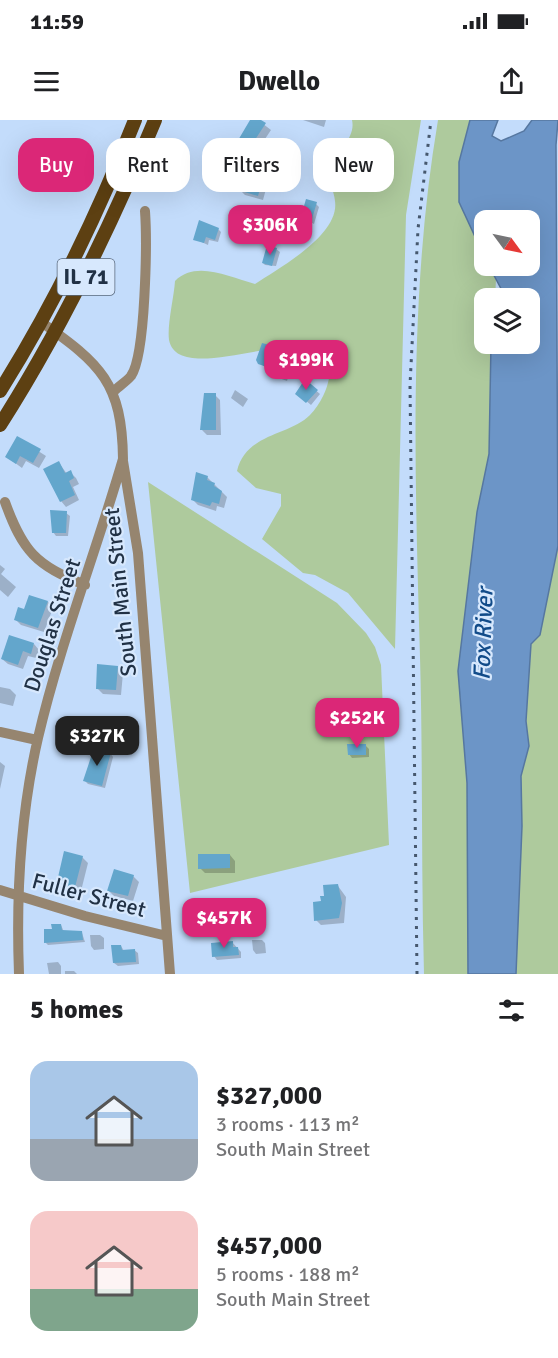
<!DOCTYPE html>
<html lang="en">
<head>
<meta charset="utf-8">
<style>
	:root { --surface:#fff; --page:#f2f2f2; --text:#202124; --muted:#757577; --accent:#db2777 }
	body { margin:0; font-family:Signika,sans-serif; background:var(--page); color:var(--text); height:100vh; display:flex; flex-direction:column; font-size:22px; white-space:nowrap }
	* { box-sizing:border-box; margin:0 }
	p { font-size:20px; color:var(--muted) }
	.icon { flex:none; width:33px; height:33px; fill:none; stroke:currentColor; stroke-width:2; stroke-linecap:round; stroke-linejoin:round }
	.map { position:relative; height:854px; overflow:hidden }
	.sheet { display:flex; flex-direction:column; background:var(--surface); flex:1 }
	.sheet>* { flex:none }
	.guide { position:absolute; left:18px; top:18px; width:522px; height:54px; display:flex; gap:12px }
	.needle { width:39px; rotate:123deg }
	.fabs { position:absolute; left:474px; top:90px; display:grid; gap:12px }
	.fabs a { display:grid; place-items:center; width:66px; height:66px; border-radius:12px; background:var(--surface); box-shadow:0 6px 24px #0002; font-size:30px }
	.price { position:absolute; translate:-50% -51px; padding:0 14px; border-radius:12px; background:var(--accent); color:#fff; font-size:20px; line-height:39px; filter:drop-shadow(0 2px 3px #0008) }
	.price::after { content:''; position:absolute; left:50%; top:36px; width:18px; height:14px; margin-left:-9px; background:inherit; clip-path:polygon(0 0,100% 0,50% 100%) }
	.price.on { background:#222; color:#fff }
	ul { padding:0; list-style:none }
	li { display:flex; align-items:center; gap:18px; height:150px; padding:0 30px }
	li span { display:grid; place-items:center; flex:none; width:168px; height:120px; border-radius:18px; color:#555 }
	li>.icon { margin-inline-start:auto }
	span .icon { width:72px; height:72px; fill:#fffc; stroke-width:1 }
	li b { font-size:26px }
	h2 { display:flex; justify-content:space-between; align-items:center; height:72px; padding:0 30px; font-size:26px }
	.tag { padding:0 21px; border-radius:18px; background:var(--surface); box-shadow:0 6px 24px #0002; font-size:21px; line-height:54px }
	.tag.on { background:var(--accent); color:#fff }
	.status { display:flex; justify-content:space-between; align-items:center; height:42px; padding:0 30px; background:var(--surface); direction:ltr }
	.status svg { height:16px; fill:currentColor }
	header { display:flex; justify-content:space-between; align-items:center; height:78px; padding:0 30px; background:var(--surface); font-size:27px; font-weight:800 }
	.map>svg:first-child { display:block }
</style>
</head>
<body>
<div class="status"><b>11:59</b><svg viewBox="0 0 49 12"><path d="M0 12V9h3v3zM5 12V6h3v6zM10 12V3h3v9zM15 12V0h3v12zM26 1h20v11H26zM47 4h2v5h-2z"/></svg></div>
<header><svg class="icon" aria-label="menu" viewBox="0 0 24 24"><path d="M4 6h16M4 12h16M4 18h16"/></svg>Dwello<svg class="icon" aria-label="share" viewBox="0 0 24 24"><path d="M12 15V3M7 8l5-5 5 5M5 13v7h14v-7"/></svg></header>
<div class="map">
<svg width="558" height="854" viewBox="0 0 558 854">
	<rect width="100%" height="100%" fill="#c3dcfb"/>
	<!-- green -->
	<path fill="#aeca9d" d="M352,0H421L406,95L395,529L348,473L315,455L303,453L262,419L281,386V374L256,368L237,351C246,313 289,316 310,295C322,283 334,258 328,241C312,198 179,270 169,220C167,205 174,177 175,161C196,140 229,157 255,164C279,148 340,115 335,81C334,68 325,58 331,45C338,31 356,17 352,0Z
		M438,0H470L459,42L474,114L484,136V146H489L496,160L495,178H484V224H491L489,334L477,392L458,551L467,663L468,854H424C421,748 423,643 420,537C415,358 408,177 438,0Z
		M148,362L337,483L366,513L375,527L381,545L389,725L190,773Z
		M558,426V854H516L522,706L521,655L529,626L526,601L531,524L540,515Z"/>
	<!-- water -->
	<path fill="#6c95c7" stroke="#5677a0" stroke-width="1.5" d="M470,0H498L492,16L501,21L524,11L532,0H558L556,25L558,426L540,515L531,524L526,601L529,626L521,656L522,706L516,854H468L467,663L458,551L477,392L489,334L491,224H530V178H506L489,146H530V100H484V136L459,82V42Z"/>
	<!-- shadow -->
	<path fill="#0003" d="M252,0H258L271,10L255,34L239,21Z
		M303,0H326L324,7Z
		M264,53L269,58L263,80L245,75L240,70Z
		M316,84L319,87L314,104L297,95Z
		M218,109L221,112L218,122L209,120L208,125L195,119Z
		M276,129L280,132L276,146L265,145L263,143Z
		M286,228L294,238L287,261L279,258L260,243Z
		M305,261L320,274L311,285L298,274Z
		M235,270L248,279L243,287L231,278Z
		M215,275L220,280L221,315H207L202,310Z
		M18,318L46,336L39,348L26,341L22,348L7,337Z
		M59,343L67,354L70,352L76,358L79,364L73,367L79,380L66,387L61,381Z
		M207,357L227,377L224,388L217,386L216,391L198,385L193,380Z
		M66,393L70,396L68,416H56L53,412Z
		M0,445L5,449L1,454L16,467L8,477L0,470Z
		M30,477L48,482L53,488L44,512L21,505L15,499L25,491Z
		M34,524L39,530L36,538L28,536L23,549L8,544L2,539Z
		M117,547L123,553L121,575L103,574L97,568Z
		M0,567L10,569L16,575L13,586L0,583Z
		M365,625L369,629V637L352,638L349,634Z
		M110,633L113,637L105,668L88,664L85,661Z
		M0,642L5,646L0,669Z
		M230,735L235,741V753H205L200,748Z
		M82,737L88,743L80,775L63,771L58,766Z
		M133,756L139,762L133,781L114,776L109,771Z
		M338,766L346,777L344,803L321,805L316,800L322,782Z
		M61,805L64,812L82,813L85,822L48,825L45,822L53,810Z
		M90,815H100L104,818V829L94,830L91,826Z
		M252,820H262L265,823L266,833L256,834L253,830Z
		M232,822L241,832V838L217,840L214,836Z
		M121,826L124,831L134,830L138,833L139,844L118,846L114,843Z
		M58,842L61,846V854H49L47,843Z
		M65,851H74L77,854H65Z"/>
	<!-- building -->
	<path fill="#63a6cc" d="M250,0H261L266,3L249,29L237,22Z
		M245,46L265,51L258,76L238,70Z
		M306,79L317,82L311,102L295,95L298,85L304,86Z
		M199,100L219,108L215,120L206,117L204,123L193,120Z
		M267,125L277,128L272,146L262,143Z
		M262,223L282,228L286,226L290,232L282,257L272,253L273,249L258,244L256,240Z
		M305,259L318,270L306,283L295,274Z
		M204,273H216V310H200Z
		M17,316L41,329L33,343L20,336L16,344L5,337Z
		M59,341L65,353L71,350L74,358L69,361L75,375L60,382L43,349Z
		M196,352L208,356L207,360L215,363L214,366L222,371L219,384L212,382L210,386L191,380Z
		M50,390L67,391L66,413H52Z
		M29,475L48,481L38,508L14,500L18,487L24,489Z
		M9,515L34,523L31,534L23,531L18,545L1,539Z
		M97,544L118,546L116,570L96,569Z
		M347,624H366V635H348Z
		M94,628L111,632L102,666L83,661Z
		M64,731L83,736L74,771L56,766Z
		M198,734H230V748L198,749Z
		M114,749L134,755L128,776L107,771Z
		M338,764L342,783L339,798L314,801L313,782L321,781L320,776H324L323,765Z
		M51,804H61L62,810L82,811L83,820L44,823V809H52Z
		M233,821V827H238L239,835L212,837L211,823Z
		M111,825H121L122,830L135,829L136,842L113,843Z"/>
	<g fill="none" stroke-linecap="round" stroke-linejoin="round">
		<!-- minor -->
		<path stroke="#96856f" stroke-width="10" d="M114,271C119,266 127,261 131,256C146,235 147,120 145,91
			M123,341L138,433L170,854
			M5,382C23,432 36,445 85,465
			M0,612L37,620
			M0,770L85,796L167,816
			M19,854C16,775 20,696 38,618C60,524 96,432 123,339C122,263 101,244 41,202"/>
		<!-- major -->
		<path stroke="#5d4012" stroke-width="14" d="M0,271C54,185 98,94 135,0
			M0,305C62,208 111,106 155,0"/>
		<!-- rail -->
		<path stroke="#46586e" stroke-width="3" stroke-dasharray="3 6" stroke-linecap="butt" d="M417,854L410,265L418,109L431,0"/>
	</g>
	<g text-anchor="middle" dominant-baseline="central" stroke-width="4.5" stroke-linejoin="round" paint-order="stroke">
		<!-- shield labels -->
		<rect fill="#d7e8fd" stroke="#58687c" stroke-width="1.5" x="57.5" y="139" width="57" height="36" rx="4.5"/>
		<g font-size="21" font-weight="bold" fill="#213145">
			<text x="86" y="157">IL 71</text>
		</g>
		<!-- street labels -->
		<g font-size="22" fill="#213145" stroke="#d7e8fd">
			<text transform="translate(120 472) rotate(-96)">South Main Street</text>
			<text transform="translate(52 505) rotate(-72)">Douglas Street</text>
			<text transform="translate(89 775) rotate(15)">Fuller Street</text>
		</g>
		<!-- water labels -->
		<g font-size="24" font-style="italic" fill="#114b89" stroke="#d7e8fd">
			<text transform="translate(483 514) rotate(-88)">Fox River</text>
		</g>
	</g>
</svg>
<div class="fabs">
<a><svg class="needle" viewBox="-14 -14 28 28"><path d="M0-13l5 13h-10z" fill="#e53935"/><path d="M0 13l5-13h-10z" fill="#757577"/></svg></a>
<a><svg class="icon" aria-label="layers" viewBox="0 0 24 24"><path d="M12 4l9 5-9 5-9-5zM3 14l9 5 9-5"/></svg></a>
</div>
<b class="price" style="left:270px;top:136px">$306K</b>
<b class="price" style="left:306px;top:271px">$199K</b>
<b class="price" style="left:357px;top:629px">$252K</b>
<b class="price on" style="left:97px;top:647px">$327K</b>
<b class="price" style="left:224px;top:829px">$457K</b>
<div class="guide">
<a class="tag on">Buy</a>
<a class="tag">Rent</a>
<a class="tag">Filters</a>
<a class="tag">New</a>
</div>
</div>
<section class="sheet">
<h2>5 homes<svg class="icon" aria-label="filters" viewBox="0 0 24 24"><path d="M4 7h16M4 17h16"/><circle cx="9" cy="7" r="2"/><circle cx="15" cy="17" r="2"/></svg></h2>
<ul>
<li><span style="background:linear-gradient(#a9c7e8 65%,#9aa5b1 0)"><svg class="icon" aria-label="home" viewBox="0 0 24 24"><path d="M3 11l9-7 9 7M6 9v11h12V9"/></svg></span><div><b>$327,000</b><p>3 rooms · 113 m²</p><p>South Main Street</p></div></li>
<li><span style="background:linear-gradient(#f6c9c9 65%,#7fa58c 0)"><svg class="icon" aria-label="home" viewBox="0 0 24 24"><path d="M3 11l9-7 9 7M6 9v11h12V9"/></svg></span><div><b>$457,000</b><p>5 rooms · 188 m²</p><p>South Main Street</p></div></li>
</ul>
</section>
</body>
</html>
